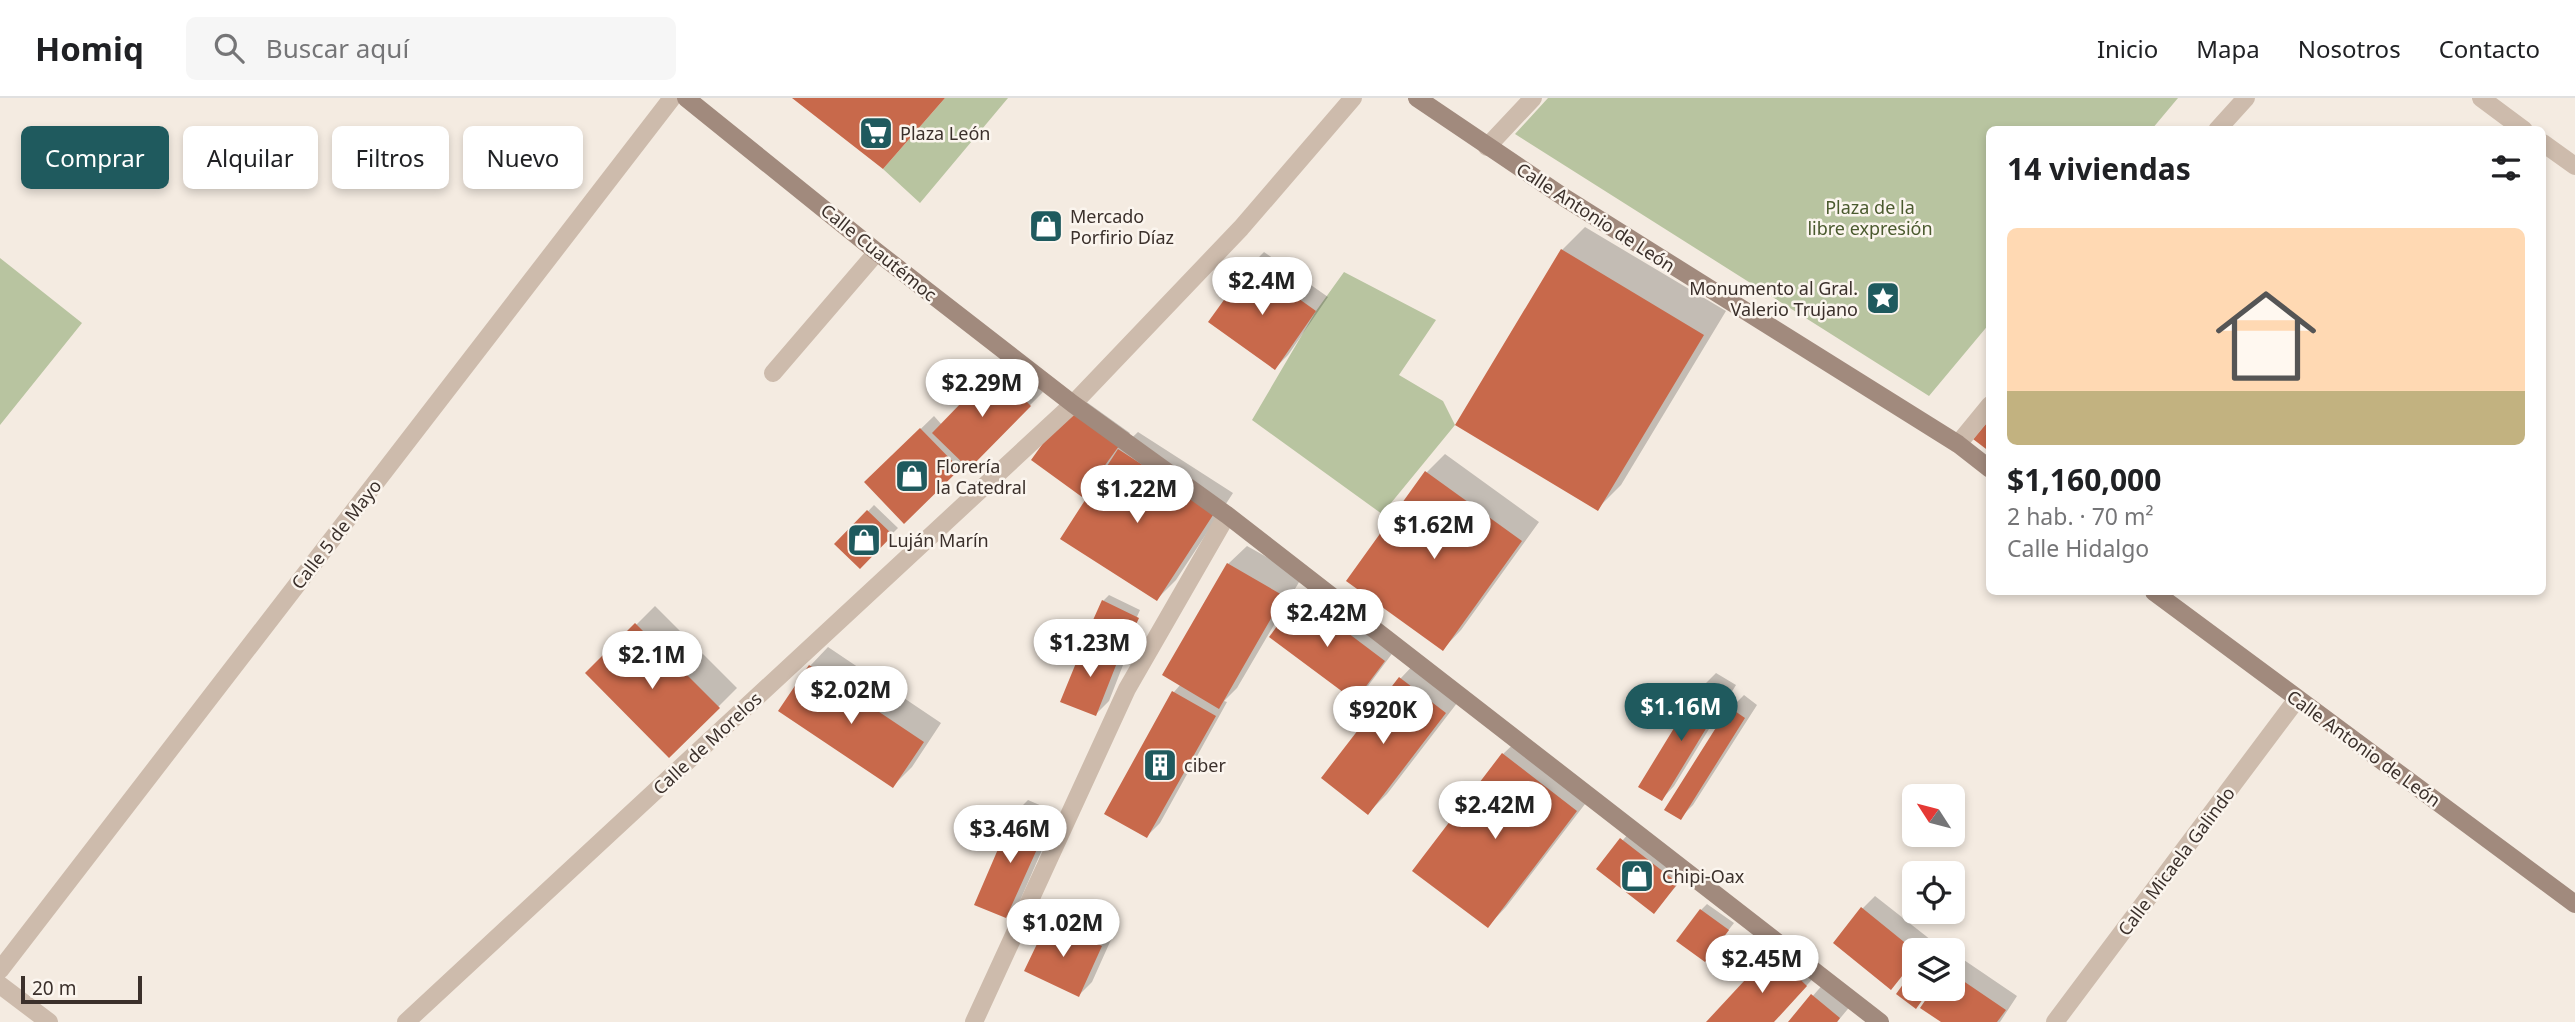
<!DOCTYPE html>
<html lang="es">
<head>
<meta charset="utf-8">
<style>
	:root { --surface:#fff; --page:#f6f6f6; --text:#202124; --muted:#757577; --line:#e0e0e0; --accent:#1f5a5e }
	body { margin:0; font-family:"Noto Sans",sans-serif; background:var(--page); color:var(--text); height:100vh; display:flex; flex-direction:column; font-size:26px; white-space:nowrap }
	* { box-sizing:border-box; margin:0 }
	p { font-size:23px; color:var(--muted) }
	.icon { flex:none; width:38px; height:38px; fill:none; stroke:currentColor; stroke-width:2; stroke-linecap:round; stroke-linejoin:round }
	.map { position:relative; flex:1; overflow:hidden }
	.sheet { position:absolute; left:1986px; top:28px; width:560px; height:469px; display:flex; flex-direction:column; background:var(--surface); border-radius:10px; box-shadow:0 4px 10px #0003 }
	.sheet>* { flex:none }
	.guide { position:absolute; left:21px; top:28px; width:665px; height:63px; display:flex; gap:14px }
	.needle { width:46px; rotate:306deg }
	.controls { position:absolute; left:1902px; top:686px; display:grid; gap:14px }
	.controls a { display:grid; place-items:center; width:63px; height:63px; border-radius:10px; background:var(--surface); box-shadow:0 4px 10px #0003; font-size:35px }
	.scale { position:absolute; left:21px; bottom:18px; width:121px; box-sizing:border-box; padding-left:7px; border:4px solid #3b302b; border-top:0; font-size:19px; line-height:24px; white-space:nowrap; color:#3b302b; -webkit-text-stroke:5px #fbf5ee; paint-order:stroke }
	.price { position:absolute; translate:-50% -60px; padding:0 16px; border-radius:24px; background:#fff; color:#222; font-size:23px; line-height:46px; filter:drop-shadow(0 2px 4px #0008) }
	.price::after { content:''; position:absolute; left:50%; top:42px; width:21px; height:16px; margin-left:-10px; background:inherit; clip-path:polygon(0 0,100% 0,50% 100%) }
	.price.selected { background:var(--accent); color:#fff }
	ul { padding:0; list-style:none }
	li { display:grid; align-content:center; gap:14px; height:371px; padding:0 21px }
	li span { display:grid; place-items:center; height:217px; border-radius:10px; color:#555 }
	li>.icon { margin-inline-start:auto }
	span .icon { width:126px; height:126px; fill:#fffc; stroke-width:1 }
	li b { font-size:30px }
	h2 { display:flex; justify-content:space-between; align-items:center; height:84px; padding:0 21px; font-size:30px }
	.chip { padding:0 24px; border-radius:10px; background:var(--surface); box-shadow:0 4px 10px #0003; font-size:24px; line-height:63px }
	.chip.selected { background:var(--accent); color:#fff }
	header { display:flex; align-items:center; gap:42px; box-sizing:border-box; height:98px; padding:0 35px; background:var(--surface); border-bottom:2px solid var(--line) }
	header strong { font-size:33px }
	nav { display:flex; gap:38px; margin-inline-start:auto; font-size:24px }
	.search { width:490px; height:63px; background:var(--page); display:flex; align-items:center; gap:18px; box-sizing:border-box; padding:0 24px; border-radius:10px; color:var(--muted); font-size:26px }
	.map>svg:first-child { display:block }
</style>
</head>
<body>
<header>
<strong>Homiq</strong>
<div class="search"><svg class="icon" aria-label="search" viewBox="0 0 24 24"><circle cx="10" cy="10" r="6"/><path d="M15 15l6 6"/></svg>Buscar aquí</div>
<nav><a>Inicio</a><a>Mapa</a><a>Nosotros</a><a>Contacto</a></nav>
</header>
<div class="map">
<svg width="2575" height="924" viewBox="0 0 2575 924">
	<rect width="100%" height="100%" fill="#f4ebe1"/>
	<!-- green -->
	<path fill="#b8c4a0" d="M945,0H1008L920,105L883,71Z
		M1548,0H2178L2152,31L1990,32V225L1929,298L1515,36Z
		M0,160L82,225L0,327Z
		M1344,174L1436,222L1399,277L1443,303L1455,327L1382,416L1252,322L1316,213Z"/>
	<!-- shadow -->
	<path fill="#0003" d="M1585,129L1726,213L1621,387L1598,410L1562,152Z
		M1264,154L1328,199L1288,257L1275,270L1251,167Z
		M1008,260L1043,294L969,369L964,364L904,423L866,384L934,318L942,327Z
		M1081,300L1130,335L1120,349L1121,350L1138,334L1233,395L1176,482L1157,501L1107,371L1105,370L1082,396Z
		M1445,356L1539,424L1461,532L1443,551L1427,374Z
		M874,407L898,430L860,468L837,446Z
		M1247,448L1302,479L1237,590L1224,603L1227,604L1160,725L1147,738L1174,594L1181,586L1228,466Z
		M1313,486L1397,549L1368,588L1355,601L1271,539L1301,499Z
		M1109,497L1140,512L1127,541H1130L1128,543L1132,544L1109,603L1096,616L1086,544L1097,533L1103,503Z
		M655,508L737,590L669,658L588,575Z
		M828,549L941,625L912,669L893,688L810,568Z
		M1419,561L1464,596L1387,696L1368,715L1323,680L1401,580Z
		M1716,575L1736,587L1674,688L1662,701L1703,588Z
		M1744,597L1757,607L1693,707L1680,720L1731,610Z
		M1522,638L1595,693L1506,809L1488,828L1503,656Z
		M1028,702L1058,715L1019,805L1006,818L1015,715Z
		M1635,728L1690,772L1654,814L1599,770Z
		M1875,798L1931,842L1923,852H1914V863L1891,889L1862,811Z
		M1707,806L1734,825L1705,862L1701,812Z
		M1062,811L1114,835L1092,884L1079,897L1049,824Z
		M1785,842L1819,874L1773,924H1708Z
		M1961,860L2017,898L2000,924H1944L1923,909L1935,891H1953V867Z
		M1825,884L1852,906L1837,924H1790Z"/>
	<!-- building -->
	<path fill="#c8694b" d="M792,0H945L883,71Z
		M1561,151L1704,237L1598,413L1455,327Z
		M1250,166L1316,213L1275,272L1208,224Z
		M994,271L1031,308L969,371L932,335Z
		M1067,312L1119,348L1082,399L1031,362Z
		M1990,321V354L1973,341Z
		M920,330L960,371L904,426L864,384Z
		M1118,351L1215,414L1157,503L1060,441Z
		M1425,373L1522,443L1443,553L1346,483Z
		M867,412L893,437L860,471L834,446Z
		M1227,465L1284,498L1219,611L1162,577Z
		M1299,498L1385,563L1355,603L1269,539Z
		M1102,502L1139,520L1126,548L1089,531Z
		M635,525L720,610L669,660L585,575Z
		M1085,543L1120,557L1096,618L1060,604Z
		M809,567L924,644L893,690L778,613Z
		M1399,579L1446,615L1368,717L1321,680Z
		M1701,586L1724,601L1662,703L1638,689Z
		M1172,593L1216,618L1147,740L1104,716Z
		M1729,609L1745,620L1681,722L1664,712Z
		M1502,655L1577,713L1488,830L1412,773Z
		M1014,714L1047,729L1006,820L974,807Z
		M1620,740L1678,785L1654,816L1596,771Z
		M1861,809L1914,852V863L1891,892L1833,845Z
		M1700,811L1729,832L1705,864L1676,843Z
		M1048,823L1102,848L1079,899L1024,873Z
		M1771,854L1807,888L1774,924H1706Z
		M1914,871V891H1930L1916,911L1896,896Z
		M1953,876L2006,912L1997,924H1941L1920,910L1933,891H1953Z
		M1811,896L1840,920L1837,924H1788Z"/>
	<g fill="none" stroke-linecap="round" stroke-linejoin="round">
		<!-- minor -->
		<path stroke="#cdbbac" stroke-width="18" d="M2481,0L2524,32
			M2217,32L2246,0
			M2543,45L2575,68
			M773,275L877,154
			M1958,346L1990,307
			M0,872L672,0
			M0,887L49,924
			M406,924L1073,306L1241,130L1353,0
			M974,924L1127,591L1227,417
			M2055,924L2297,601"/>
		<!-- tertiary -->
		<path stroke="#cdbbac" stroke-width="18" d="M1487,49L1533,0"/>
		<!-- secondary -->
		<path stroke="#a18a7d" stroke-width="18" d="M686,0L877,154L1073,306L1227,417L1880,924
			M1417,0L1565,100L1958,346L1990,371
			M2154,494L2575,806"/>
	</g>
	<!-- icons -->
	<defs>
		<g id="supermarket-square" transform="scale(1.75)"><rect x="-9" y="-9" width="18" height="18" rx="4" fill="#1f5a5e" stroke="#fbf5ee"/><path d="M-6-5.5h2.5l.6 2H6L4.5 2H-2.5L-4.4-4H-6ZM-1.5 3.2a1.3 1.3 0 1 0 .1 0ZM3 3.2a1.3 1.3 0 1 0 .1 0Z" fill="#fff"/></g>
		<g id="shop-square" transform="scale(1.75)"><rect x="-9" y="-9" width="18" height="18" rx="4" fill="#1f5a5e" stroke="#fbf5ee"/><path d="M-5-2.5h2.3a2.7 3.5 0 0 1 5.4 0H5L5.5 6h-11ZM-1.5-2.5h3a1.5 2.3 0 0 0-3 0Z" fill="#fff"/></g>
		<g id="sight-square" transform="scale(1.75)"><rect x="-9" y="-9" width="18" height="18" rx="4" fill="#1f5a5e" stroke="#fbf5ee"/><path d="M0-6L1.8-2.2L6-1.7L2.9 1.2L3.7 5.4L0 3.3L-3.7 5.4L-2.9 1.2L-6-1.7L-1.8-2.2Z" fill="#fff"/></g>
		<g id="building-square" transform="scale(1.75)"><rect x="-9" y="-9" width="18" height="18" rx="4" fill="#1f5a5e" stroke="#fbf5ee"/><path d="M-4-6H4V6H1V3H-1V6H-4ZM-2.5-4.3h1.7v1.8h-1.7ZM.8-4.3h1.7v1.8H.8ZM-2.5-1h1.7V.8h-1.7ZM.8-1h1.7V.8H.8Z" fill="#fff"/></g>
	</defs>
	<g fill-rule="evenodd">
		<use href="#supermarket-square" x="876" y="35"/>
		<use href="#shop-square" x="1046" y="128"/>
		<use href="#sight-square" x="1883" y="200"/>
		<use href="#shop-square" x="912" y="378"/>
		<use href="#shop-square" x="864" y="442"/>
		<use href="#building-square" x="1160" y="667"/>
		<use href="#shop-square" x="1637" y="778"/>
	</g>
	<g text-anchor="middle" dominant-baseline="central" stroke-width="5" stroke-linejoin="round" paint-order="stroke">
		<!-- poi labels -->
		<g font-size="18" fill="#3b302b" stroke="#fbf5ee" text-anchor="start">
			<text x="900" y="35">Plaza León</text>
			<text x="1070" y="118">Mercado<tspan x="1070" dy="21">Porfirio Díaz</tspan></text>
			<text x="1858" y="190" text-anchor="end">Monumento al Gral.<tspan x="1858" dy="21">Valerio Trujano</tspan></text>
			<text x="936" y="368">Florería<tspan x="936" dy="21">la Catedral</tspan></text>
			<text x="888" y="442">Luján Marín</text>
			<text x="1184" y="667">ciber</text>
			<text x="1662" y="778">Chipi-Oax</text>
		</g>
		<!-- park labels -->
		<g font-size="18" fill="#4a5a2e" stroke="#fbf5ee">
			<text x="1870" y="109">Plaza de la<tspan x="1870" dy="21">libre expresión</tspan></text>
		</g>
		<!-- street labels -->
		<g font-size="18" fill="#3b302b" stroke="#fbf5ee">
			<text transform="translate(1596 119) rotate(33)">Calle Antonio de León</text>
			<text transform="translate(879 154) rotate(39)">Calle Cuautémoc</text>
			<text transform="translate(336 436) rotate(-52)">Calle 5 de Mayo</text>
			<text transform="translate(707 645) rotate(-43)">Calle de Morelos</text>
			<text transform="translate(2364 650) rotate(36)">Calle Antonio de León</text>
			<text transform="translate(2176 763) rotate(-53)">Calle Micaela Galindo</text>
		</g>
	</g>
</svg>
<div class="controls">
<a><svg class="needle" viewBox="-14 -14 28 28"><path d="M0-13l5 13h-10z" fill="#e53935"/><path d="M0 13l5-13h-10z" fill="#757577"/></svg></a>
<a><svg class="icon" aria-label="locate" viewBox="0 0 24 24"><circle cx="12" cy="12" r="6"/><path d="M12 2v4M12 18v4M2 12h4M18 12h4"/></svg></a>
<a><svg class="icon" aria-label="layers" viewBox="0 0 24 24"><path d="M12 4l9 5-9 5-9-5zM3 14l9 5 9-5"/></svg></a>
</div>
<div class="scale">20 m</div>
<b class="price" style="left:1262px;top:219px">$2.4M</b>
<b class="price" style="left:982px;top:321px">$2.29M</b>
<b class="price" style="left:1137px;top:427px">$1.22M</b>
<b class="price" style="left:1434px;top:463px">$1.62M</b>
<b class="price" style="left:1327px;top:551px">$2.42M</b>
<b class="price" style="left:1090px;top:581px">$1.23M</b>
<b class="price" style="left:652px;top:593px">$2.1M</b>
<b class="price" style="left:851px;top:628px">$2.02M</b>
<b class="price selected" style="left:1681px;top:645px">$1.16M</b>
<b class="price" style="left:1383px;top:648px">$920K</b>
<b class="price" style="left:1495px;top:743px">$2.42M</b>
<b class="price" style="left:1010px;top:767px">$3.46M</b>
<b class="price" style="left:1063px;top:861px">$1.02M</b>
<b class="price" style="left:1762px;top:897px">$2.45M</b>
<div class="guide">
<a class="chip selected">Comprar</a>
<a class="chip">Alquilar</a>
<a class="chip">Filtros</a>
<a class="chip">Nuevo</a>
</div>
<section class="sheet">
<h2>14 viviendas<svg class="icon" aria-label="filters" viewBox="0 0 24 24"><path d="M4 7h16M4 17h16"/><circle cx="9" cy="7" r="2"/><circle cx="15" cy="17" r="2"/></svg></h2>
<ul>
<li><span style="background:linear-gradient(#ffd9b3 75%,#c2b280 0)"><svg class="icon" aria-label="home" viewBox="0 0 24 24"><path d="M3 11l9-7 9 7M6 9v11h12V9"/></svg></span><div><b>$1,160,000</b><p>2 hab. · 70 m²</p><p>Calle Hidalgo</p></div></li>
</ul>
</section>
</div>
</body>
</html>
